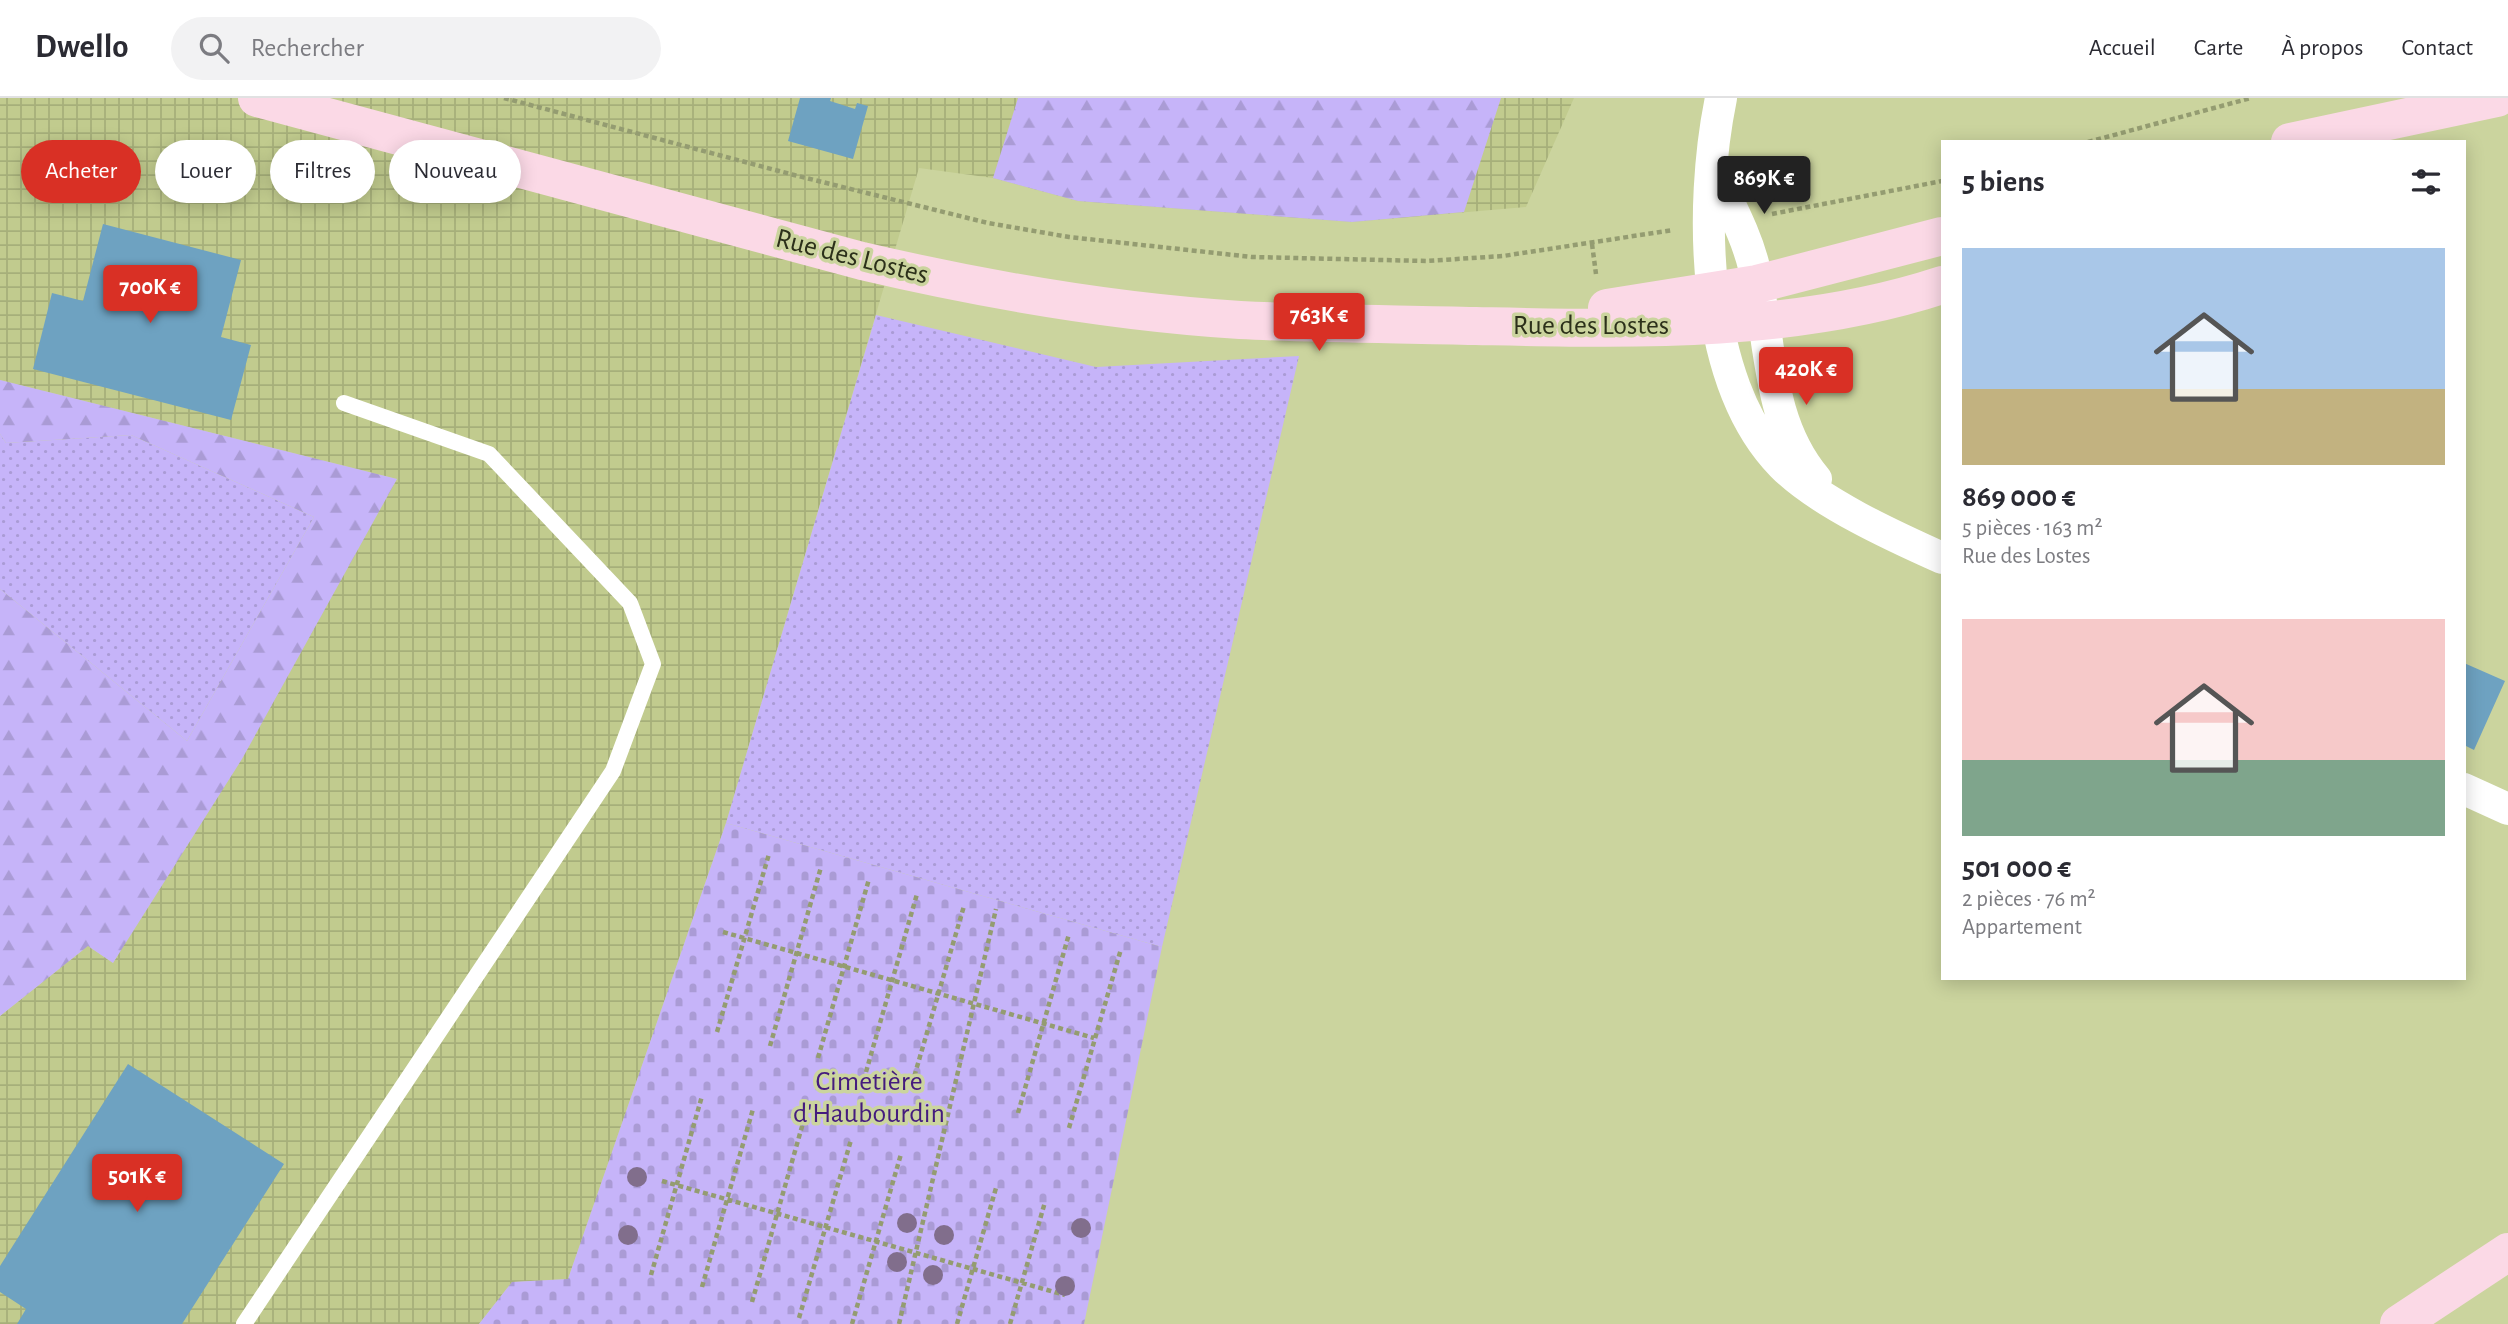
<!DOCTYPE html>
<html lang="fr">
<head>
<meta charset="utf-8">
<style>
	:root { --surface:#fff; --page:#f2f2f3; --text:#2b2b33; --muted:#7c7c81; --line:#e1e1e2; --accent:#d93025 }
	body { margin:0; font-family:"Alegreya Sans",sans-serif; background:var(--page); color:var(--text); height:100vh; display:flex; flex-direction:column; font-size:26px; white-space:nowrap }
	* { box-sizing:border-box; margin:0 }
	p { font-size:23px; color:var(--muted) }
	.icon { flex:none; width:38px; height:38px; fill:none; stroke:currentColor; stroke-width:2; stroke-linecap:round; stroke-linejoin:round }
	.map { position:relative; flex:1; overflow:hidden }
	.details { position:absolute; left:1941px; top:42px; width:525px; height:840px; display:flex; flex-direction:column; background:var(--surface); border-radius:0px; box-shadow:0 4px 18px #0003 }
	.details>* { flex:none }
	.guide { position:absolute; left:21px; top:42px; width:665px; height:63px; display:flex; gap:14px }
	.price { position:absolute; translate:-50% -60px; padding:0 16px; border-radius:7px; background:var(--accent); color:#fff; font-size:23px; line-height:46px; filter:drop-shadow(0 2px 4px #0008) }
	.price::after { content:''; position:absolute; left:50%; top:42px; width:21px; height:16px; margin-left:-10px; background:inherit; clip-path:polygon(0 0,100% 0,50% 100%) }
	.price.on { background:#222; color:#fff }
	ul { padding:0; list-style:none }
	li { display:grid; align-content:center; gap:14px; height:371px; padding:0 21px }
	li span { display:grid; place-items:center; height:217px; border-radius:0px; color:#555 }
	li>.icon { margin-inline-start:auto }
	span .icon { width:126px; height:126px; fill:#fffc; stroke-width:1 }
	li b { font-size:30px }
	h2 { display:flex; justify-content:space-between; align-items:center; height:84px; padding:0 21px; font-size:30px }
	.chip { padding:0 24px; border-radius:32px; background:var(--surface); box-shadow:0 4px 18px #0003; font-size:24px; line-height:63px }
	.chip.on { background:var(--accent); color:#fff }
	header { display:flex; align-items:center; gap:42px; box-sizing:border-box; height:98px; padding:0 35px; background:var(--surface); border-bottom:2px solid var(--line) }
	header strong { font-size:33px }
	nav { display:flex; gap:38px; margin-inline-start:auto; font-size:24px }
	.search { width:490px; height:63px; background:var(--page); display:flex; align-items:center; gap:18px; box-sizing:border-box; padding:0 24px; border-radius:38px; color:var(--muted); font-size:26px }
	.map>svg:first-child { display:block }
</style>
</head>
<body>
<header>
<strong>Dwello</strong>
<div class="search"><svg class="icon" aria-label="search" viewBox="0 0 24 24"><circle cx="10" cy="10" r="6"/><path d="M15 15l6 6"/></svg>Rechercher</div>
<nav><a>Accueil</a><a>Carte</a><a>À propos</a><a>Contact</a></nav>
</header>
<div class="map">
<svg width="2508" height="1226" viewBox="0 0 2508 1226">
	<defs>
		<pattern id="industrial-grid" width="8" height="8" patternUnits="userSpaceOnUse" patternTransform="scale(1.75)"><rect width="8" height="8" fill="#c1cb8e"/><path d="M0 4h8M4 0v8" fill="none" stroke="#a6af7a"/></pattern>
		<pattern id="grass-dots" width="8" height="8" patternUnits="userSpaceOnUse" patternTransform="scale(1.75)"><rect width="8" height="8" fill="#c6b4f9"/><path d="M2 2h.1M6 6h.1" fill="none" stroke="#aa9bd5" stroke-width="1.8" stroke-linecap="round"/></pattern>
		<pattern id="forest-firs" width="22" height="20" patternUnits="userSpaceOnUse" patternTransform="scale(1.75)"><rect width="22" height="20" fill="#c6b4f9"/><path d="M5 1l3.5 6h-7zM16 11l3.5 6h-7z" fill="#aa9bd5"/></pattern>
		<pattern id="cemetery-stones" width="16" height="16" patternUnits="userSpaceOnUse" patternTransform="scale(1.75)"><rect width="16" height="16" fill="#c6b4f9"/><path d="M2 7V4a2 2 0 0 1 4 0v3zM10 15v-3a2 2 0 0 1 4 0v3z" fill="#aa9bd5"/></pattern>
	</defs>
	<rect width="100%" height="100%" fill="#cbd49e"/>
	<!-- industrial -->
	<path fill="url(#industrial-grid)" d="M0,0H1574L1526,109L1352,124L1078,103L993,80L919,70L726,725L568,1181L512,1184L479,1226H0V918L88,848L113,865L397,381L0,282Z"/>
	<!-- grass -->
	<path fill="url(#grass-dots)" d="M876,217L1096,269L1299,258L1162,849L726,725Z
		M0,336L6,345L131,337L314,419L187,643L0,491Z"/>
	<!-- forest -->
	<path fill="url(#forest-firs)" d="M1018,0H1501L1464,114L1352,124L1078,103L993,80Z
		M0,282L397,381L242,661L113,865L88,848L0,918V491L187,643L314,419L131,337L6,345L0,336Z"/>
	<!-- cemetery -->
	<path fill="url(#cemetery-stones)" d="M726,725L1162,849L1084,1226H479L512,1184L568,1181Z"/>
	<!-- building -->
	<path fill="#6ea2c1" d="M800,0H831L830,3L855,11L857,5L868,8L853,61L788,43Z
		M103,126L241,162L221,239L251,247L231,322L33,271L52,195L83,203Z
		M2464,565L2505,583L2474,652L2464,647Z
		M128,966L284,1066L182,1226H17L26,1211L0,1194V1168Z"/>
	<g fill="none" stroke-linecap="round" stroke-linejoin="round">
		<!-- path -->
		<path stroke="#949c71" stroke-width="4.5" stroke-dasharray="5 3.5" stroke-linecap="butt" d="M504,0L794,77L988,125L1069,139L1252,159L1427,163L1503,158L1673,132
			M2088,44L2251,0
			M1772,116L1942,83
			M1592,146L1596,176
			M723,834L1094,940
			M717,934L769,756
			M770,948L821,769
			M818,960L869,781
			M866,974L917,796
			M912,986L964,808
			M1018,1015L1069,836
			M1069,1030L1121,851
			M662,1083L1065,1197
			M651,1177L702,998
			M702,1189L753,1011
			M752,1204L803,1025
			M799,1220L851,1042
			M852,1226L901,1056
			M899,1226L996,811
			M957,1226L996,1090
			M1010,1226L1045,1104"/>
		<!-- lane -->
		<path stroke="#fff" stroke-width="16" d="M244,1226L613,673L653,566L630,505L489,356L344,305"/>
		<!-- street -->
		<path stroke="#fff" stroke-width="32" d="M1721,0C1699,107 1700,283 1782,367C1818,404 1895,439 1942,460
			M1715,75C1729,106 1746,136 1754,169C1772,241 1765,321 1816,381
			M2464,691L2508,711"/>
		<!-- secondary -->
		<path stroke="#fbd9e6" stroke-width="38" d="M257,0L862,163C986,192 1113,214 1240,222C1319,226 1397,226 1476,228C1631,231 1793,236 1942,187
			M2290,44L2497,0
			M1607,210L1757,186L1942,138
			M2399,1226L2508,1154"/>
	</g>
	<!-- trees -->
	<g fill="#816e8c">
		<circle cx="637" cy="1079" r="10"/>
		<circle cx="907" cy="1125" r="10"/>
		<circle cx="1081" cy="1130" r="10"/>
		<circle cx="628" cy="1137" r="10"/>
		<circle cx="944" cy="1137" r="10"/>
		<circle cx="897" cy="1164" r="10"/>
		<circle cx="933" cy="1177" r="10"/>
		<circle cx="1065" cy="1188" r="10"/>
	</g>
	<g text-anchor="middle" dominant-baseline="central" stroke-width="7" stroke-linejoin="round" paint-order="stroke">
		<!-- street labels -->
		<g font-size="28" fill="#2c301a" stroke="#cbd49e">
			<text transform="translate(852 159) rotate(14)">Rue des Lostes</text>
			<text x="1591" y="228">Rue des Lostes</text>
		</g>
		<!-- park labels -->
		<g font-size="28" fill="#441b7e" stroke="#cbd49e">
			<text x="869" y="984">Cimetière<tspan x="869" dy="32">d'Haubourdin</tspan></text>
		</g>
	</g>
</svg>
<b class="price on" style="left:1764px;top:118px">869K €</b>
<b class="price" style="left:150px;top:227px">700K €</b>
<b class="price" style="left:1319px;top:255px">763K €</b>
<b class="price" style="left:1806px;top:309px">420K €</b>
<b class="price" style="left:137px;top:1116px">501K €</b>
<div class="guide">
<a class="chip on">Acheter</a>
<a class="chip">Louer</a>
<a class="chip">Filtres</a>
<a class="chip">Nouveau</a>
</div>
<section class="details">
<h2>5 biens<svg class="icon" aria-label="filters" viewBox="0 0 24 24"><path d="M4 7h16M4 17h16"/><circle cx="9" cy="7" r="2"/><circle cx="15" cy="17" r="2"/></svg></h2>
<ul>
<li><span style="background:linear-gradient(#a9c7e8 65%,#c2b280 0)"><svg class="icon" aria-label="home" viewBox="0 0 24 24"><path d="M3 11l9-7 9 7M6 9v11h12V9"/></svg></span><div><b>869 000 €</b><p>5 pièces · 163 m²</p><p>Rue des Lostes</p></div></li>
<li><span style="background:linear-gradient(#f6c9c9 65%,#7fa58c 0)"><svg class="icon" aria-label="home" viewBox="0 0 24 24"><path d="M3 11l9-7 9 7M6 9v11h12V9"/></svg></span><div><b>501 000 €</b><p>2 pièces · 76 m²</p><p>Appartement</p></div></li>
</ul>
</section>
</div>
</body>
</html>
